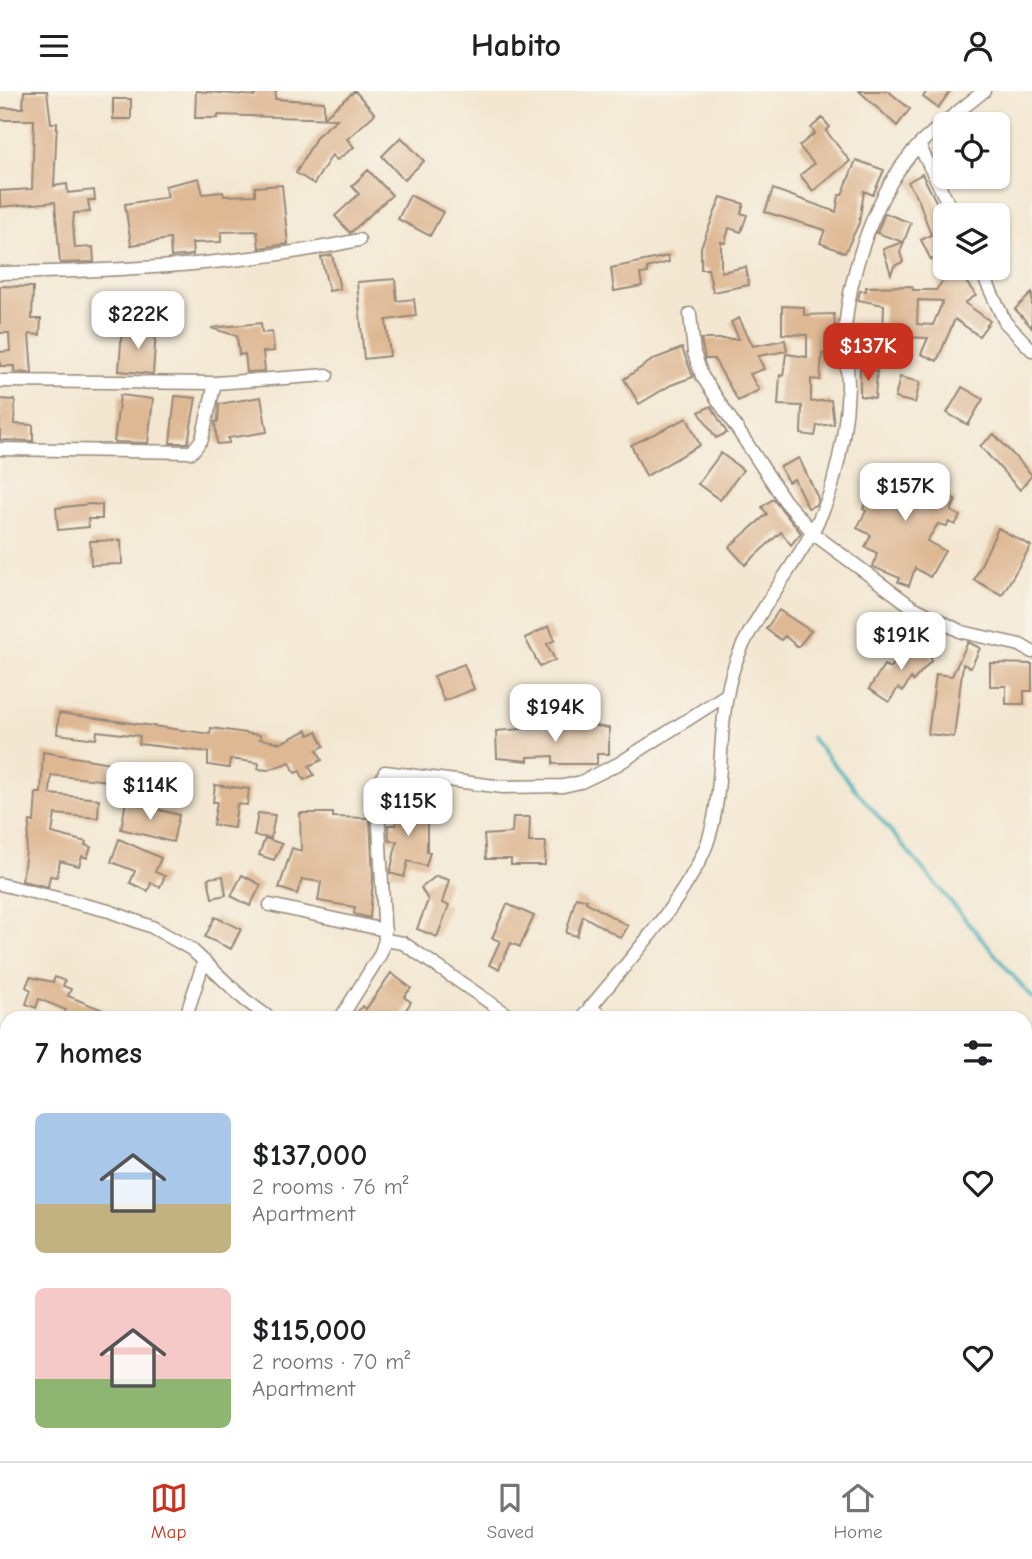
<!DOCTYPE html>
<html lang="en">
<head>
<meta charset="utf-8">
<style>
	:root { --surface:#fff; --page:#f6f6f6; --text:#202124; --muted:#757577; --line:#e0e0e0; --accent:#c8321e }
	body { margin:0; font-family:"Comic Neue",sans-serif; background:var(--page); color:var(--text); height:100vh; display:flex; flex-direction:column; font-size:26px; white-space:nowrap }
	* { box-sizing:border-box; margin:0 }
	p { font-size:23px; color:var(--muted) }
	.icon { flex:none; width:38px; height:38px; fill:none; stroke:currentColor; stroke-width:2; stroke-linecap:round; stroke-linejoin:round }
	.map { position:relative; flex:1; overflow:hidden }
	.details { position:absolute; left:0px; top:920px; width:1032px; height:450px; display:flex; flex-direction:column; background:var(--surface); border-radius:21px 21px 0 0; box-shadow:0 2px 5px #0004 }
	.details>* { flex:none }
	.tools { position:absolute; left:933px; top:21px; display:grid; gap:14px }
	.tools a { display:grid; place-items:center; width:77px; height:77px; border-radius:10px; background:var(--surface); box-shadow:0 2px 5px #0004; font-size:35px }
	.price { position:absolute; translate:-50% -60px; padding:0 16px; border-radius:14px; background:#fff; color:#222; font-size:23px; line-height:46px; filter:drop-shadow(0 2px 4px #0008) }
	.price::after { content:''; position:absolute; left:50%; top:42px; width:21px; height:16px; margin-left:-10px; background:inherit; clip-path:polygon(0 0,100% 0,50% 100%) }
	.price.on { background:var(--accent); color:#fff }
	ul { padding:0; list-style:none }
	li { display:flex; align-items:center; gap:21px; height:175px; padding:0 35px }
	li span { display:grid; place-items:center; flex:none; width:196px; height:140px; border-radius:10px; color:#555 }
	li>.icon { margin-inline-start:auto }
	span .icon { width:84px; height:84px; fill:#fffc; stroke-width:1 }
	li b { font-size:30px }
	h2 { display:flex; justify-content:space-between; align-items:center; height:84px; padding:0 35px; font-size:30px }
	header { display:flex; justify-content:space-between; align-items:center; height:91px; padding:0 35px; background:var(--surface); font-size:32px; font-weight:800 }
	.dock { display:flex; justify-content:space-around; align-items:center; height:98px; border-top:2px solid var(--line); background:var(--surface); font-size:19px; color:var(--muted) }
	.dock a { display:grid; justify-items:center; gap:4px }
	.dock .on { color:var(--accent) }
	.map>svg:first-child { display:block }
</style>
</head>
<body>
<header><svg class="icon" aria-label="menu" viewBox="0 0 24 24"><path d="M4 6h16M4 12h16M4 18h16"/></svg>Habito<svg class="icon" aria-label="person" viewBox="0 0 24 24"><circle cx="12" cy="8" r="4"/><path d="M4 21q1-7 8-7t8 7"/></svg></header>
<div class="map">
<svg width="1032" height="1370" viewBox="0 0 1032 1370">
	<rect width="100%" height="100%" fill="#f7f3e8"/>
	<filter id="ink" filterUnits="userSpaceOnUse"><feTurbulence type="fractalNoise" baseFrequency=".0143" numOctaves="2"/><feDisplacementMap in="SourceGraphic" scale="14" xChannelSelector="R" yChannelSelector="G"/><feConvolveMatrix kernelMatrix="1 2 1 2 8 2 1 2 1" color-interpolation-filters="sRGB"/></filter>
	<filter id="wash" filterUnits="userSpaceOnUse"><feTurbulence type="fractalNoise" baseFrequency=".00686" numOctaves="4" result="noise"/><feDisplacementMap in="SourceGraphic" scale="28" xChannelSelector="R" yChannelSelector="G"/><feGaussianBlur stdDeviation="1.57" result="paint"/><feColorMatrix in="noise" values="0 0 0 0 0 0 0 0 0 0 0 0 0 0 0 0 0 1.4 0 .05"/><feComposite in="paint" operator="in"/></filter>
	<g filter="url(#wash)">
		<rect width="100%" height="100%" fill="#f3e7d1"/>
		<g fill="none" stroke-linecap="round" stroke-linejoin="round">
			<!-- stream -->
			<path stroke="#3dadb8" stroke-width="3.5" d="M811,646L1032,907
				M1026,1197L1032,1193
				M742,1370L749,1363"/>
		</g>
		<g id="blocks">
			<!-- building -->
			<path fill="#deb793" fill-rule="evenodd" d="M24,0H47L51,32H57L54,95L67,93L68,102L94,99L95,109H88L90,121L74,122L73,134L75,157L93,156L94,171L60,172L55,111L0,116V100L32,98L34,29H0V17H23Z
				M196,0L255,5V0H276L275,8L324,11V26L355,0L375,23L347,48L354,56L337,69L332,64L314,93L296,82L317,45L337,28L218,24V27H195Z
				M859,0H888L910,18L897,35Z
				M927,0H950L938,17L923,6Z
				M113,8H131V28H113Z
				M822,27L830,36L826,40L850,70L813,100L800,84L814,73L799,55L815,42L811,37Z
				M401,46L424,70L404,89L382,65Z
				M856,69L884,79L873,104L864,100L859,132L845,162L820,152L825,139L765,121L773,98L836,121L839,104H842Z
				M368,79L392,104L350,142L335,125L359,103L352,95Z
				M922,83L945,128V162L931,169L921,149L931,144L919,110L908,91Z
				M199,87L203,103L223,101L224,105L255,104V96L282,94L288,153L259,157L257,140L221,141V151L192,152L193,164L171,166L170,148L131,154L125,113L168,106L165,95Z
				M410,104L443,121L430,145L398,128Z
				M721,106L744,113L741,122L747,124L741,141L729,137L725,152L721,151V181L746,176L749,194L713,201L708,178H701V156Z
				M885,122L911,132L900,161L903,171L894,175L891,183L883,158L903,151L877,142Z
				M332,164L340,198L329,200L321,166Z
				M668,165L669,171L647,177L648,182L640,183L642,195L614,200L611,177Z
				M950,180L966,191L976,204L965,212L990,230L979,245L955,228L937,270L921,263L928,247L898,246L896,267L855,263L854,244L857,235L883,244L884,214L858,209L860,200H866V196L912,195L913,199H936ZM918,209L943,210L933,234L917,233Z
				M395,188L397,210L414,208L416,225L386,229L390,265L364,268L357,191Z
				M0,195L33,196L32,228H41L40,244L29,243L32,282L14,281V275H0V261L10,260L9,242H0Z
				M1032,202V237L1015,218Z
				M782,215L804,216V224L834,223L837,263H822L820,289L811,288V311L831,309L834,333L817,335L815,345L801,343L802,315L778,314L780,284L783,285L786,263L807,266V244L782,243Z
				M739,227L753,255L785,249L787,260L758,265L764,278L750,283L759,299L738,310L714,268H705L701,248H739L731,231Z
				M261,232L262,242L272,241L274,260L263,261L265,280L247,281L245,263L239,264L237,245L211,237Z
				M122,237L156,240L153,283L119,280Z
				M682,257L693,286L671,294L639,313L624,288L654,268Z
				M860,276L877,280L875,307L860,305Z
				M900,286L920,291L915,312L895,307Z
				M962,296L983,308L968,334L947,322Z
				M120,304L153,308L148,352L114,351Z
				M175,305L196,307L188,352H170Z
				M261,306L267,341L228,347L229,352L217,353L215,331L218,330L219,313Z
				M0,308L15,309L14,333L33,334V350L0,349Z
				M711,315L727,342L716,347L699,321Z
				M687,327L700,354L646,385L631,354Z
				M994,343L1032,384L1020,399L980,355Z
				M721,362L743,379L720,409L698,393Z
				M799,367L818,407L816,414L808,417L794,388L788,391L780,376Z
				M891,373L956,409L951,420L960,425L955,434L949,431L947,435L938,433L927,450L945,460L930,486L915,477L909,495L898,491L900,487L873,476L877,462L865,456L871,444L857,437L866,420L863,418L876,393L869,388L875,378L885,384Z
				M773,408L801,442L791,454L781,441L745,474L729,456L767,423L762,416Z
				M90,413L102,414V428H88L89,436L58,439L56,417Z
				M998,437L1031,455L1002,504L974,489Z
				M121,449L122,473L91,474L90,450Z
				M779,519L811,540L798,556L785,545L781,549L766,538Z
				M549,535L555,549L547,553L555,569L540,576L525,547Z
				M914,551L931,566V570L913,590L911,587L903,600L898,597L889,611L869,598L884,574L890,577Z
				M968,551L980,557L971,577L963,573L954,646L928,643L936,583L952,585Z
				M990,572L1032,573V600H1024V613H1006V595H990Z
				M464,573L474,598L444,610L434,585Z
				M59,622L210,643L211,637L260,644V648L281,652L307,639L309,644L317,640L324,655L317,659L322,669L309,675L314,684L304,689L300,680L295,682L290,671L268,679L258,678L259,672L230,668L229,677L208,674V661L139,653L140,645L97,640L96,648L57,643Z
				M582,633L609,637V663H597V673H553V665L528,666V670L497,667L496,640Z
				M43,661L111,672L109,690L51,684L50,703L99,708L98,727L55,723L52,742L86,751L85,754L91,756L87,767L82,765L79,775L60,770L57,786L50,785L48,796L22,790L30,730L34,731L36,702H41Z
				M215,694L249,698L247,714L237,713L234,737L213,734L217,711H213Z
				M395,705H408V725L427,724V761H430L426,775L408,770L404,786L390,782L397,750H389L388,734H396Z
				M126,710L179,724L173,751L121,738Z
				M258,722L275,724L271,747L254,745Z
				M300,722H333V726L370,727L373,788L370,827L354,823L355,816L318,810L321,791L302,788L297,803L279,797L292,757L301,760Z
				M513,726H530L529,751H546L545,774H511V768H486L484,744L512,742Z
				M265,747L282,753L274,769L259,764Z
				M119,748L161,767L155,781L165,785L160,796L151,792L148,800L130,792L135,780L111,771Z
				M242,784L261,794L250,815L231,805Z
				M223,785L226,804L212,807L208,787Z
				M436,785L449,789L442,812L449,814L437,846L417,838L428,809L421,797Z
				M576,806L587,809L586,811L628,835L621,847L583,825L577,845L566,842Z
				M507,813L534,825L520,856L511,852L499,878L489,874L500,850L492,847Z
				M215,826L241,838L231,858L205,846Z
				M391,882L411,897L404,906L411,911L400,928H353L362,915L366,918Z
				M30,886L53,891L55,886L65,890L63,895L71,898L68,905L125,928H69L63,925L66,919L39,908L36,917L26,913L31,899L26,896Z"/>
		</g>
	</g>
	<g filter="url(#ink)">
		<use href="#blocks" fill-opacity="0" stroke="#978878" stroke-width="2"/>
		<g fill="none" stroke-linecap="round" stroke-linejoin="round">
			<!-- minor casing -->
			<g stroke="#978878" stroke-width="15">
				<path id="minor" d="M919,54L954,124
					M980,177L1005,231L1032,259
					M0,182C120,180 242,174 359,149
					M690,223L694,262L702,285L785,410L815,444L911,515L962,541L1020,554L1032,561
					M0,290L215,292L327,284
					M0,358L192,361L202,348L215,292
					M0,793L109,820L152,836L191,858L245,909L271,928
					M270,814L385,839
					M385,849L403,852L514,928
					M590,916L605,928
					M185,928L204,870
					M340,928L380,864L385,849L377,696L385,681L503,696L563,695L581,691L618,673L726,604
					M581,928C619,880 691,804 709,747C728,685 713,616 742,556C768,501 815,453 832,395C841,363 847,329 848,296C848,277 844,257 845,238C850,179 877,97 919,54C938,35 962,18 984,0
					M0,1062L7,1067
					M454,1363L458,1370"/>
			</g>
			<!-- minor -->
			<use href="#minor" stroke="#fff" stroke-width="12"/>
		</g>
	</g>
</svg>
<div class="tools">
<a><svg class="icon" aria-label="locate" viewBox="0 0 24 24"><circle cx="12" cy="12" r="6"/><path d="M12 2v4M12 18v4M2 12h4M18 12h4"/></svg></a>
<a><svg class="icon" aria-label="layers" viewBox="0 0 24 24"><path d="M12 4l9 5-9 5-9-5zM3 14l9 5 9-5"/></svg></a>
</div>
<b class="price" style="left:138px;top:260px">$222K</b>
<b class="price on" style="left:868px;top:292px">$137K</b>
<b class="price" style="left:905px;top:432px">$157K</b>
<b class="price" style="left:901px;top:581px">$191K</b>
<b class="price" style="left:555px;top:653px">$194K</b>
<b class="price" style="left:150px;top:731px">$114K</b>
<b class="price" style="left:408px;top:747px">$115K</b>
<section class="details">
<h2>7 homes<svg class="icon" aria-label="filters" viewBox="0 0 24 24"><path d="M4 7h16M4 17h16"/><circle cx="9" cy="7" r="2"/><circle cx="15" cy="17" r="2"/></svg></h2>
<ul>
<li><span style="background:linear-gradient(#a9c7e8 65%,#c2b280 0)"><svg class="icon" aria-label="home" viewBox="0 0 24 24"><path d="M3 11l9-7 9 7M6 9v11h12V9"/></svg></span><div><b>$137,000</b><p>2 rooms · 76 m²</p><p>Apartment</p></div><svg class="icon" aria-label="heart" viewBox="0 0 24 24"><path d="M12 20l-8-8c-3-5 5-10 8-4 3-6 11-1 8 4z"/></svg></li>
<li><span style="background:linear-gradient(#f6c9c9 65%,#8fb573 0)"><svg class="icon" aria-label="home" viewBox="0 0 24 24"><path d="M3 11l9-7 9 7M6 9v11h12V9"/></svg></span><div><b>$115,000</b><p>2 rooms · 70 m²</p><p>Apartment</p></div><svg class="icon" aria-label="heart" viewBox="0 0 24 24"><path d="M12 20l-8-8c-3-5 5-10 8-4 3-6 11-1 8 4z"/></svg></li>
</ul>
</section>
</div>
<nav class="dock">
<a class="on"><svg class="icon" aria-label="map" viewBox="0 0 24 24"><path d="M3 6l6-2 6 2 6-2v14l-6 2-6-2-6 2zM9 4v14M15 6v14"/></svg>Map</a>
<a><svg class="icon" aria-label="saved" viewBox="0 0 24 24"><path d="M7 4h10v16l-5-4-5 4z"/></svg>Saved</a>
<a><svg class="icon" aria-label="home" viewBox="0 0 24 24"><path d="M3 11l9-7 9 7M6 9v11h12V9"/></svg>Home</a>
</nav>
</body>
</html>
